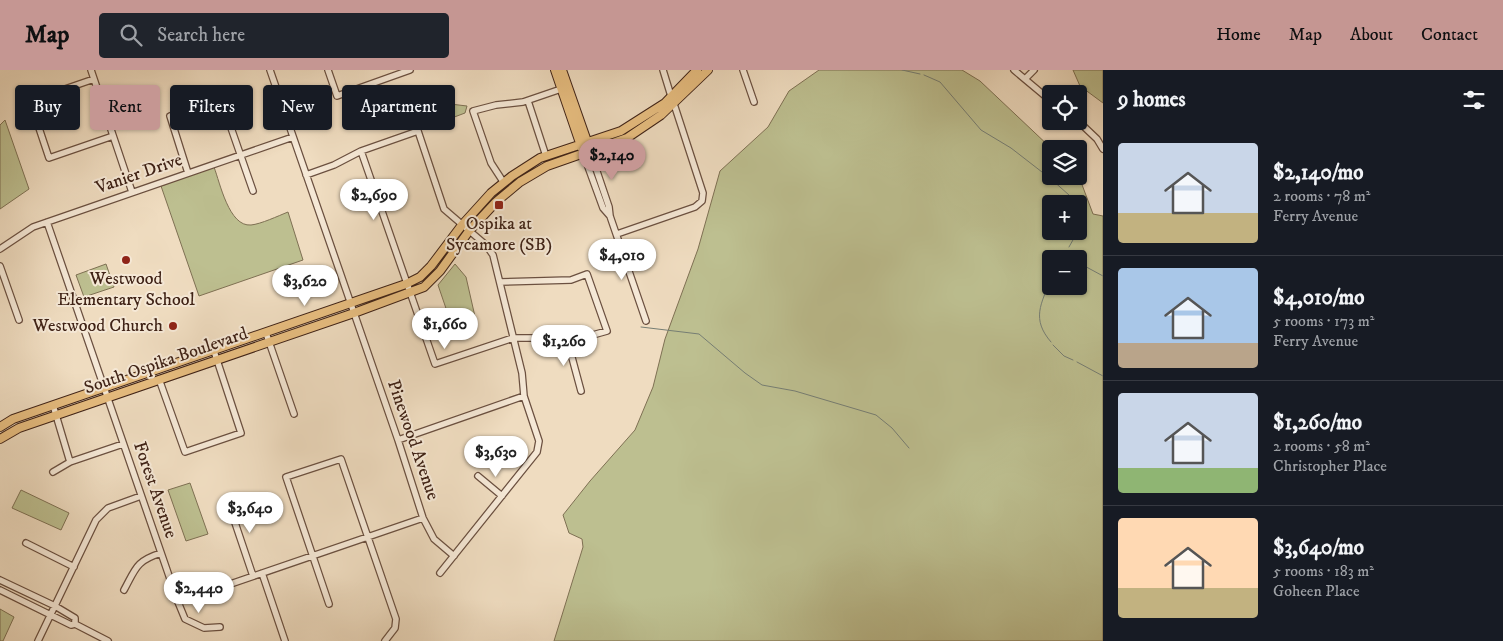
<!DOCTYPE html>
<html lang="en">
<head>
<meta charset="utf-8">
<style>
	:root { --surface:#171b24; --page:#20242c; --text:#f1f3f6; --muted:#9ea1a6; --line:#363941; --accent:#c59692 }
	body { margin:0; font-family:"IM FELL DW Pica",serif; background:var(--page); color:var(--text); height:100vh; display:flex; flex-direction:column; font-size:19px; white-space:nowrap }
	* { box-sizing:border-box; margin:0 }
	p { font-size:16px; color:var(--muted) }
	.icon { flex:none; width:28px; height:28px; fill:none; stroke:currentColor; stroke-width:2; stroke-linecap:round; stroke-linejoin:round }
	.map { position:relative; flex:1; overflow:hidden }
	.details { display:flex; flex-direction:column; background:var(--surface); width:400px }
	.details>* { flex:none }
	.top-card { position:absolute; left:15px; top:15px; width:475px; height:45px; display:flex; gap:10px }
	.fabs { position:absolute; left:1042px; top:15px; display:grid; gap:10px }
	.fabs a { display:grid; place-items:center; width:45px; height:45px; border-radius:5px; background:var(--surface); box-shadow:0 1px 4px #0004; font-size:25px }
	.price { position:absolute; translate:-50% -42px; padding:0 11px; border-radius:18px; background:#fff; color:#222; font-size:16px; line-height:32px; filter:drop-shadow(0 1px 2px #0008) }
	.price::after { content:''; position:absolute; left:50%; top:30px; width:15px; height:11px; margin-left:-8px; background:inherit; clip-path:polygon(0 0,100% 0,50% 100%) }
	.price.current { background:var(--accent); color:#111 }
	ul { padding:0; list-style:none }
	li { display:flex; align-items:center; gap:15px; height:125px; padding:0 15px }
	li+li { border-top:1px solid var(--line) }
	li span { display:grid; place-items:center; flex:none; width:140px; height:100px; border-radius:5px; color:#555 }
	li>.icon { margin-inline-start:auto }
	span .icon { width:60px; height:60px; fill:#fffc; stroke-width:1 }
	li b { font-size:21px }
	h2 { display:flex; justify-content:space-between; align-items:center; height:60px; padding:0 15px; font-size:21px }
	.chip { padding:0 18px; border-radius:5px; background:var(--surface); box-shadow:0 1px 4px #0004; font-size:18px; line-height:45px }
	.chip.current { background:var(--accent); color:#111 }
	header { display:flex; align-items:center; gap:30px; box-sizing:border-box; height:70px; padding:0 25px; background:var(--accent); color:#111 }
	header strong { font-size:24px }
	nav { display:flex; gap:28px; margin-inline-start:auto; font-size:18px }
	.search { width:350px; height:45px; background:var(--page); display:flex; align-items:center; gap:12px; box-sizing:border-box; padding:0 18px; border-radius:5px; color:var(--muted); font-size:19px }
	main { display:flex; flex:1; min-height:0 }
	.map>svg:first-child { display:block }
</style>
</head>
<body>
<header>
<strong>Map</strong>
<div class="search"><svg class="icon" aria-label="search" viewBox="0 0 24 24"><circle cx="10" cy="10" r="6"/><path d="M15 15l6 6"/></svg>Search here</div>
<nav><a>Home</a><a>Map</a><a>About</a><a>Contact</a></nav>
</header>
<main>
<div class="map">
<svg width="1103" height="571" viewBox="0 0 1103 571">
	<rect width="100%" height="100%" fill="#efdcc0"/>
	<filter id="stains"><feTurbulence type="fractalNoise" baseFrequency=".004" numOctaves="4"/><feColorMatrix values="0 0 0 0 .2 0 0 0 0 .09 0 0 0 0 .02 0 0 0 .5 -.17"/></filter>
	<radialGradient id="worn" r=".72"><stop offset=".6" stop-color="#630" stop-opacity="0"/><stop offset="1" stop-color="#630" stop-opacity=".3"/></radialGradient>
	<!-- green -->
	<path fill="#bdbf90" stroke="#7e7053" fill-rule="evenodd" d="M819,0H962L980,11L1052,79L1051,106H1076L1081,112L1093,144L1103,146V571H554L583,477L582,469L569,463L563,445L590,411L635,360L653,317L665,269L698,179L720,101L768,57L789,21ZM1051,134H1079V161H1051ZM1051,189H1079V216H1051Z
		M1073,0H1103V33L1080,16Z
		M445,21L442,33L467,36L465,43L425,58L420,52L436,32L434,25Z
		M5,50L29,119L0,139V55Z
		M214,97C220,113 229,157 251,155C261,154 278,146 288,142L303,190L199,226L161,116Z
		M106,194L114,217L84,227L76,205Z
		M455,194L466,207L476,251L453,259L438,215Z
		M190,413L208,464L186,471L168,420Z
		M21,420L69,443L61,460L12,438Z
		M0,539L14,547L3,571H0Z"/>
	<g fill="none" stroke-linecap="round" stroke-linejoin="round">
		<!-- stream -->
		<path stroke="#767e74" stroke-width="1" d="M902,0L920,4
			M924,5L940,12L981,60L1011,78L1051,109L1069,125L1073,134
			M1079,146V160
			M1069,177L1078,161
			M1064,184L1072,189
			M1062,189L1066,181
			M1079,193L1103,206
			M641,257L699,264L745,303L762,315L795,321L876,345L892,358L909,378
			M1051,272C1031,249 1041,234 1051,209
			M1053,275L1064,286L1073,290
			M1077,292L1103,306"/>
		<!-- minor casing -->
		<g stroke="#6b5040" stroke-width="8">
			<path id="minor" d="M91,0L132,122
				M270,0L398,370L423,448L434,469L454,486
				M328,0L337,26L410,0
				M663,0L671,26
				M743,0L754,32
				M1014,0L1051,31
				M94,9L30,31L49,88L113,66
				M1025,9L1034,0
				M528,31L546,86
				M1078,51L1097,69L1103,79
				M361,81L435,294L513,268H582L607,261L587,204L571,210L500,212
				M590,81L609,137L610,146L646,251
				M583,83L603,138L610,146
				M188,103L170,46L221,29L253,121
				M306,105L334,95L361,81L418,61L444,139L486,175L493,185L522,303L524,326L539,371L537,382L440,503
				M504,113L491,93L473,41L496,35L523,32L564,18
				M47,152L178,532L185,549L204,558L220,557
				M617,164L695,137L702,131L703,123L674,34
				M0,179L33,157L293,67
				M0,196L19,250
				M266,263L294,344
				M567,269L581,321
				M159,309L185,382L241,363L214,281
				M53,335L70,392
				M398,370L524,326
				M53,402L70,392L123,374
				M478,406L502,426
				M227,429L253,506
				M26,473L74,497
				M262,503L285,571
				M0,510L55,536L75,548V554
				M0,520L71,555L75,554L108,571
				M124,520C136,498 136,491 161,483
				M178,532L423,448
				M329,534L286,407L341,389L396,549L395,558L385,571
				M38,571L96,450L108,438L141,426"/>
		</g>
		<!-- major casing -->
		<g stroke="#3f2216" stroke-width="10">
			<path id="major" d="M555,0L582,79
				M562,0L589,77
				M0,357L13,349L406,214L420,207L431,196L462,155L491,123L512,106L540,88L621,61L665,33L697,0
				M0,369L19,358L354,243L424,217L440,201L469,161L496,132L520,112L547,96L627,68L661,45L708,0"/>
		</g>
		<!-- minor -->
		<use href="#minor" stroke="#f5e8d6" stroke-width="5.5"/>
		<!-- major -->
		<use href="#major" stroke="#e8be80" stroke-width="8"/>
	</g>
	<!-- markers -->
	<g fill="#8f2418" stroke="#f5e8d6" stroke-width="2">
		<rect x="494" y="130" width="10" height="10" rx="2.5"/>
		<circle cx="126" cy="190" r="5"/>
		<circle cx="173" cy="256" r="5"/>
	</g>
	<g text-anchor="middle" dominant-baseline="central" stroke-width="4" stroke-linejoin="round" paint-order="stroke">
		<!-- street labels -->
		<g font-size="18" fill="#3f2216" stroke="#f5e8d6">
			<text transform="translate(139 104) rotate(-19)">Vanier Drive</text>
			<text transform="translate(166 291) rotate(-19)">South Ospika Boulevard</text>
			<text transform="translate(413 370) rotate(71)">Pinewood Avenue</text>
			<text transform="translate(155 420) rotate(71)">Forest Avenue</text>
		</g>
		<!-- poi labels -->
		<g font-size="18" fill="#3f2216" stroke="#f5e8d6">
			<text x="499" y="154">Ospika at<tspan x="499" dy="21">Sycamore (SB)</tspan></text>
			<text x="126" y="209">Westwood<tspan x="126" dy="21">Elementary School</tspan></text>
			<text x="163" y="256" text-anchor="end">Westwood Church</text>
		</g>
	</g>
	<rect width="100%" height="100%" filter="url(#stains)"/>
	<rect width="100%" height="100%" fill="url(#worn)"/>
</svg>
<div class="fabs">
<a><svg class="icon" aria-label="locate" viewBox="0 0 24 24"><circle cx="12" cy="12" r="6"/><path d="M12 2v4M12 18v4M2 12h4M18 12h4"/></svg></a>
<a><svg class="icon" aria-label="layers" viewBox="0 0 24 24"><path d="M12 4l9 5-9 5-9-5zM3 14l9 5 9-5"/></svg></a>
<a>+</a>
<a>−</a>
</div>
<b class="price current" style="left:612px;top:111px">$2,140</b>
<b class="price" style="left:374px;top:151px">$2,690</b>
<b class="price" style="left:622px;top:211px">$4,010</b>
<b class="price" style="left:305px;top:237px">$3,620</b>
<b class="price" style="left:445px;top:280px">$1,660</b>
<b class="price" style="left:564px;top:297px">$1,260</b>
<b class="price" style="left:496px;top:408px">$3,630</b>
<b class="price" style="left:250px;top:464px">$3,640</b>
<b class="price" style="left:199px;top:544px">$2,440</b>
<div class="top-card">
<a class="chip">Buy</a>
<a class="chip current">Rent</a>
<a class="chip">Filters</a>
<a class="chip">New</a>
<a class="chip">Apartment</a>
</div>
</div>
<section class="details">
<h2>9 homes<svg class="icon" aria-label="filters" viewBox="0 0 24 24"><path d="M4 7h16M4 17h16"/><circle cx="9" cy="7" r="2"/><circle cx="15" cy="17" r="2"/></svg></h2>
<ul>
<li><span style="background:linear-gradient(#c9d6e8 70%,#c2b280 0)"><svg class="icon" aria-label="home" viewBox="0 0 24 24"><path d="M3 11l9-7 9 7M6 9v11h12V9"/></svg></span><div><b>$2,140/mo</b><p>2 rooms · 78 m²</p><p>Ferry Avenue</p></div></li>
<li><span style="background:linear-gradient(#a9c7e8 75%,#b9a48a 0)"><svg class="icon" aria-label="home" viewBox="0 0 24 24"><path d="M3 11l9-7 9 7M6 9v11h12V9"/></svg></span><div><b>$4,010/mo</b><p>5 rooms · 173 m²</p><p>Ferry Avenue</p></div></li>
<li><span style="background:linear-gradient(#c9d6e8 75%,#8fb573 0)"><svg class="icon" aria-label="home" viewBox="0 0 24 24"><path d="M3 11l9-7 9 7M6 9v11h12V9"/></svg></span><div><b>$1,260/mo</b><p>2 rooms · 58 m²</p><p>Christopher Place</p></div></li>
<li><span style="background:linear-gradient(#ffd9b3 70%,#c2b280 0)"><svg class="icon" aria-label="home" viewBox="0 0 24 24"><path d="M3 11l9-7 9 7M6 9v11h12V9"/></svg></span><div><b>$3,640/mo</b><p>5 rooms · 183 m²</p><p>Goheen Place</p></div></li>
</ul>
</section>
</main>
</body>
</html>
